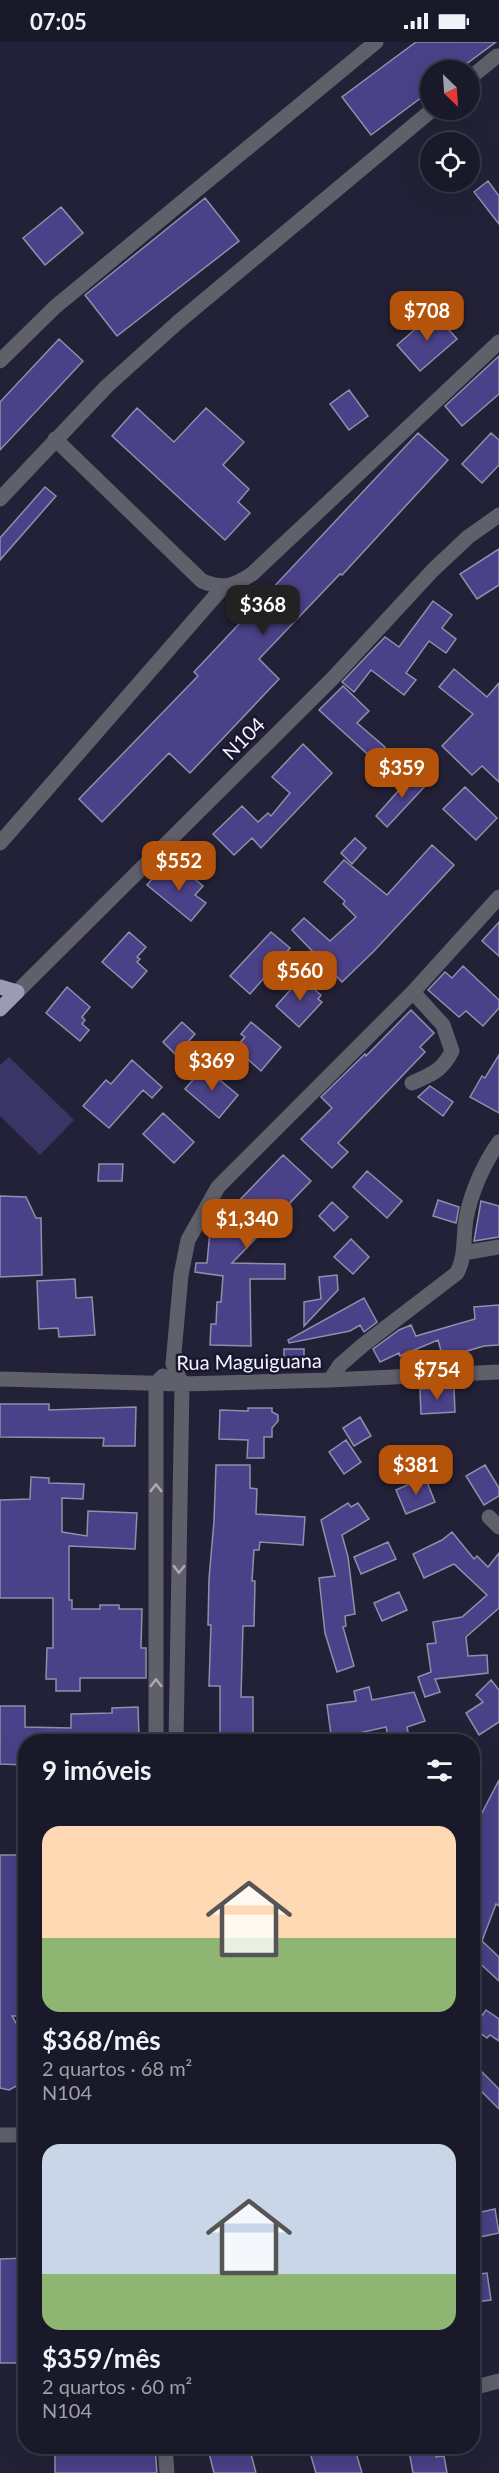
<!DOCTYPE html>
<html lang="pt">
<head>
<meta charset="utf-8">
<style>
	:root { --surface:#1a1929; --page:#232231; --text:#f1f3f6; --muted:#9fa0a8; --line:#383846; --accent:#b45309 }
	body { margin:0; font-family:Lato,sans-serif; background:var(--page); color:var(--text); height:100vh; display:flex; flex-direction:column; font-size:22px; white-space:nowrap }
	* { box-sizing:border-box; margin:0 }
	p { font-size:20px; color:var(--muted) }
	.icon { flex:none; width:33px; height:33px; fill:none; stroke:currentColor; stroke-width:2; stroke-linecap:round; stroke-linejoin:round }
	.map { position:relative; flex:1; overflow:hidden }
	.details { position:absolute; left:18px; top:1692px; width:462px; height:720px; display:flex; flex-direction:column; background:var(--surface); border-radius:24px; box-shadow:0 6px 24px #0002,0 0 0 2px var(--line) }
	.details>* { flex:none }
	.needle { width:39px; rotate:155deg }
	.fabs { position:absolute; left:420px; top:18px; display:grid; gap:12px }
	.fabs a { display:grid; place-items:center; width:60px; height:60px; border-radius:50%; background:var(--surface); box-shadow:0 6px 24px #0002,0 0 0 2px var(--line); font-size:30px }
	.price { position:absolute; translate:-50% -51px; padding:0 14px; border-radius:12px; background:var(--accent); color:#fff; font-size:20px; line-height:39px; filter:drop-shadow(0 2px 3px #0008) }
	.price::after { content:''; position:absolute; left:50%; top:36px; width:18px; height:14px; margin-left:-9px; background:inherit; clip-path:polygon(0 0,100% 0,50% 100%) }
	.price.current { background:#222; color:#fff }
	ul { padding:0; list-style:none }
	li { display:grid; align-content:center; gap:12px; height:318px; padding:0 24px }
	li span { display:grid; place-items:center; height:186px; border-radius:18px; color:#555 }
	li>.icon { margin-inline-start:auto }
	span .icon { width:108px; height:108px; fill:#fffc; stroke-width:1 }
	li b { font-size:26px }
	h2 { display:flex; justify-content:space-between; align-items:center; height:72px; padding:0 24px; font-size:26px }
	.status { display:flex; justify-content:space-between; align-items:center; height:42px; padding:0 30px; background:var(--surface); direction:ltr }
	.status svg { height:16px; fill:currentColor }
	.map>svg:first-child { display:block }
</style>
</head>
<body>
<div class="status"><b>07:05</b><svg viewBox="0 0 49 12"><path d="M0 12V9h3v3zM5 12V6h3v6zM10 12V3h3v9zM15 12V0h3v12zM26 1h20v11H26zM47 4h2v5h-2z"/></svg></div>
<div class="map">
<svg width="499" height="2431" viewBox="0 0 499 2431">
	<rect width="100%" height="100%" fill="#232137"/>
	<!-- green -->
	<path fill="#3a3566" d="M9,1015L74,1078L40,1113L0,1074V1023Z"/>
	<!-- building -->
	<path fill="#4a4188" stroke="#908fab" stroke-width="1.5" d="M416,0H496L458,28H430V49L371,93L342,55Z
		M488,139L499,154V182L474,150Z
		M205,156L239,199L117,294L85,253Z
		M61,165L83,191L45,223L23,196Z
		M434,271L457,297L420,329L397,303Z
		M59,297L83,319L0,408V360Z
		M499,314V352L462,384L445,364Z
		M349,348L368,374L349,388L330,362Z
		M137,366L174,400L206,366L244,400L223,423L249,447L238,460L250,471L225,498L112,394Z
		M418,391L448,418L342,533L340,532L259,617L279,637L190,731L169,711L102,780L79,757L198,634L194,630Z
		M491,391L499,398V423L482,441L462,422Z
		M45,445L56,454L0,518V496Z
		M499,507V543L477,557L460,532Z
		M433,559L452,573L442,586L456,597L446,611L429,599L406,631L416,638L404,653L371,628L354,650L342,640L385,595L399,605Z
		M454,627L487,655L499,641V740L482,724L472,733L442,704L473,672L439,645Z
		M343,644L369,669L357,681L385,705L374,718L319,668Z
		M303,702L332,731L261,806L252,796L234,813L213,792L242,764L258,780L268,771L271,774L290,751L272,735Z
		M415,730L427,742L387,785L376,774Z
		M465,745L497,776L476,798L443,767Z
		M355,796L366,806L352,822L341,811Z
		M432,803L454,823L374,909L342,940L292,888L304,876L330,899L356,875L343,862L345,859L324,840L344,818L387,853Z
		M161,826L175,838L184,828L203,844L195,853L206,861L191,879L147,843Z
		M499,880V914L482,899Z
		M129,890L146,905L137,915L140,917L137,920L147,929L132,946L102,920Z
		M271,890L290,906L250,952L230,934Z
		M463,924L499,958V966L483,984L466,969L459,975L428,948L445,930L452,936Z
		M301,936L321,953L318,957L322,960L299,985L276,964Z
		M67,945L90,965L82,975L85,978L82,982L89,988L80,999L46,971Z
		M411,968L434,991L420,1005L425,1010L338,1101L348,1110L332,1126L301,1097L332,1066L321,1055L365,1012L366,1014Z
		M182,980L195,992L176,1013L163,1000Z
		M251,980L281,1005L261,1029L235,1006L245,995L241,992Z
		M499,1013V1071L470,1055L482,1034L485,1036Z
		M132,1018L162,1045L152,1056L143,1048L109,1086L83,1064L106,1038L111,1042Z
		M204,1025L238,1053L219,1076L185,1047Z
		M430,1044L453,1060L443,1074L418,1055Z
		M163,1071L194,1100L174,1121L143,1092Z
		M283,1113L311,1139L232,1221L285,1222V1237H250L251,1304L210,1303L211,1282H216L217,1260H221L223,1234L195,1230L196,1221H207L210,1189Z
		M99,1122H123L122,1139H98Z
		M367,1129L402,1159L387,1176L353,1145Z
		M0,1154L26,1155L36,1176H41L42,1233L0,1235Z
		M438,1158L459,1165L456,1181L433,1174Z
		M481,1159L499,1164V1195L474,1199Z
		M332,1160L348,1175L334,1189L319,1174Z
		M351,1197L369,1215L353,1232L334,1215Z
		M337,1233L338,1248L304,1284V1260L321,1257L319,1235Z
		M75,1237L76,1256L92,1255L95,1293L59,1295L58,1286L39,1287L37,1239Z
		M364,1256L377,1280L364,1290L360,1283L350,1289L289,1301L288,1298Z
		M499,1263V1303L484,1304L443,1316L438,1298L400,1314L399,1311L380,1320L373,1307L399,1288L411,1283L416,1294L475,1277L474,1265Z
		M284,1307H304V1321H284Z
		M440,1346H454L455,1370L421,1372L420,1347Z
		M0,1362H49V1368L136,1365L135,1404H103L104,1396L0,1395Z
		M248,1366H272V1370L278,1373V1379L272,1386V1395H264V1416H247L248,1398L219,1397L220,1368L248,1369Z
		M360,1375L371,1394L354,1404L343,1386Z
		M346,1398L361,1420L344,1432L329,1410Z
		M216,1423H250V1446L257,1447L256,1472L305,1475L303,1503L260,1500L259,1508H254L252,1539H255L254,1584H243L241,1655H253V1697H220V1644H209L211,1583H208L209,1537L214,1479Z
		M485,1423L499,1446V1454L484,1463L466,1434Z
		M31,1435L49,1436V1441L84,1442L83,1457L62,1456V1490L87,1494L88,1469L137,1471L135,1507L69,1504V1558H72V1567H100V1563H119V1567H142L141,1606H146V1636H80V1649H56V1637H46L47,1606H53V1556H0V1458L30,1457Z
		M425,1435L435,1460L406,1472L396,1448Z
		M348,1461L351,1465L358,1461L369,1477L342,1493L348,1515L355,1572L345,1574L346,1584L343,1585L354,1624L337,1630L325,1591L319,1536L335,1534L321,1478Z
		M452,1490L474,1517L477,1514L488,1525L499,1511V1566L466,1595L468,1614L487,1613L488,1631L435,1637L440,1650L425,1655L418,1635L431,1630L427,1602L436,1601L433,1580L462,1575L487,1553L454,1522L424,1536L413,1512L442,1498Z
		M388,1500L396,1517L361,1532L354,1515Z
		M399,1550L407,1568L382,1579L374,1561Z
		M491,1638L499,1648V1680L479,1693L466,1671L483,1660L476,1653Z
		M369,1645L372,1658L414,1650L425,1679L407,1685L410,1700H389L386,1685L359,1691L360,1698L332,1700L327,1663L356,1659L354,1649Z
		M0,1664H25V1685L71,1686V1672L112,1671V1666L138,1665L139,1696L87,1698V1700H26V1723L0,1722Z
		M499,1738V1864L496,1862L482,1899L499,1915V1939L475,1917L472,1920V1861L479,1847L472,1845V1790Z
		M0,1813H26V1974H12L26,1998V2039L9,2048L0,2046Z
		M486,1968L499,1977V1999L490,1993L487,1996L473,1986Z
		M472,2020L499,2047V2067L472,2040Z
		M495,2167L499,2191L475,2196L472,2172Z
		M26,2216V2321H0V2217Z
		M487,2231L491,2258L475,2260L472,2233Z
		M55,2404H155L157,2431H55Z
		M236,2404H249L256,2431H214L209,2411Z
		M308,2404H354L362,2431H316Z
		M408,2404H434L436,2415L444,2414L447,2431H413Z"/>
	<g fill="none" stroke-linecap="round" stroke-linejoin="round">
		<!-- minor -->
		<path stroke="#60606b" stroke-width="15" d="M470,36L497,14
			M0,319L55,265L376,0
			M55,397L202,539C223,548 234,544 252,532L499,300
			M0,457L107,344L177,281L432,68
			M0,801L224,544
			M17,950L333,636L433,528L468,495L499,473
			M412,1041C432,1032 442,1029 452,1009L443,983L413,950
			M463,1211L499,1205
			M0,1337L182,1342L330,1338L499,1330
			M330,1338L340,1323L363,1303L457,1231C466,1214 463,1195 466,1177C471,1150 484,1121 499,1100
			M489,1475L499,1485
			M156,1700V1341L163,1334
			M176,1700L182,1342L173,1322L181,1233L188,1198L218,1145L413,950L499,855
			M0,2093H26
			M472,2346L499,2339
			M165,2404L167,2431"/>
		<!-- major -->
		<path stroke="#9c9bb3" stroke-width="15" d="M0,945L17,950L0,967"/>
	</g>
	<!-- one-way arrows -->
	<defs><path id="oneway-chevron" d="M-2-3.5L2.5 0L-2 3.5" fill="none" stroke-width="1.6" stroke-linecap="round" stroke-linejoin="round" transform="scale(1.5)"/></defs>
	<g stroke="#aaa9b5">
		<use href="#oneway-chevron" transform="translate(156 1446) rotate(-90)"/>
		<use href="#oneway-chevron" transform="translate(179 1527) rotate(91)"/>
		<use href="#oneway-chevron" transform="translate(156 1641) rotate(-90)"/>
	</g>
	<g text-anchor="middle" dominant-baseline="central" stroke-width="5" stroke-linejoin="round" paint-order="stroke">
		<!-- street labels -->
		<g font-size="20" fill="#f3f2ff" stroke="#19172d">
			<text transform="translate(243 696) rotate(-45)">N104</text>
			<text transform="translate(249 1319) rotate(-1)">Rua Maguiguana</text>
		</g>
	</g>
</svg>
<div class="fabs">
<a><svg class="needle" viewBox="-14 -14 28 28"><path d="M0-13l5 13h-10z" fill="#e53935"/><path d="M0 13l5-13h-10z" fill="#9fa0a8"/></svg></a>
<a><svg class="icon" aria-label="locate" viewBox="0 0 24 24"><circle cx="12" cy="12" r="6"/><path d="M12 2v4M12 18v4M2 12h4M18 12h4"/></svg></a>
</div>
<b class="price" style="left:427px;top:300px">$708</b>
<b class="price current" style="left:263px;top:594px">$368</b>
<b class="price" style="left:402px;top:757px">$359</b>
<b class="price" style="left:179px;top:850px">$552</b>
<b class="price" style="left:300px;top:960px">$560</b>
<b class="price" style="left:212px;top:1050px">$369</b>
<b class="price" style="left:247px;top:1208px">$1,340</b>
<b class="price" style="left:437px;top:1359px">$754</b>
<b class="price" style="left:416px;top:1454px">$381</b>
<section class="details">
<h2>9 imóveis<svg class="icon" aria-label="filters" viewBox="0 0 24 24"><path d="M4 7h16M4 17h16"/><circle cx="9" cy="7" r="2"/><circle cx="15" cy="17" r="2"/></svg></h2>
<ul>
<li><span style="background:linear-gradient(#ffd9b3 60%,#8fb573 0)"><svg class="icon" aria-label="home" viewBox="0 0 24 24"><path d="M3 11l9-7 9 7M6 9v11h12V9"/></svg></span><div><b>$368/mês</b><p>2 quartos · 68 m²</p><p>N104</p></div></li>
<li><span style="background:linear-gradient(#c9d6e8 70%,#8fb573 0)"><svg class="icon" aria-label="home" viewBox="0 0 24 24"><path d="M3 11l9-7 9 7M6 9v11h12V9"/></svg></span><div><b>$359/mês</b><p>2 quartos · 60 m²</p><p>N104</p></div></li>
</ul>
</section>
</div>
</body>
</html>
